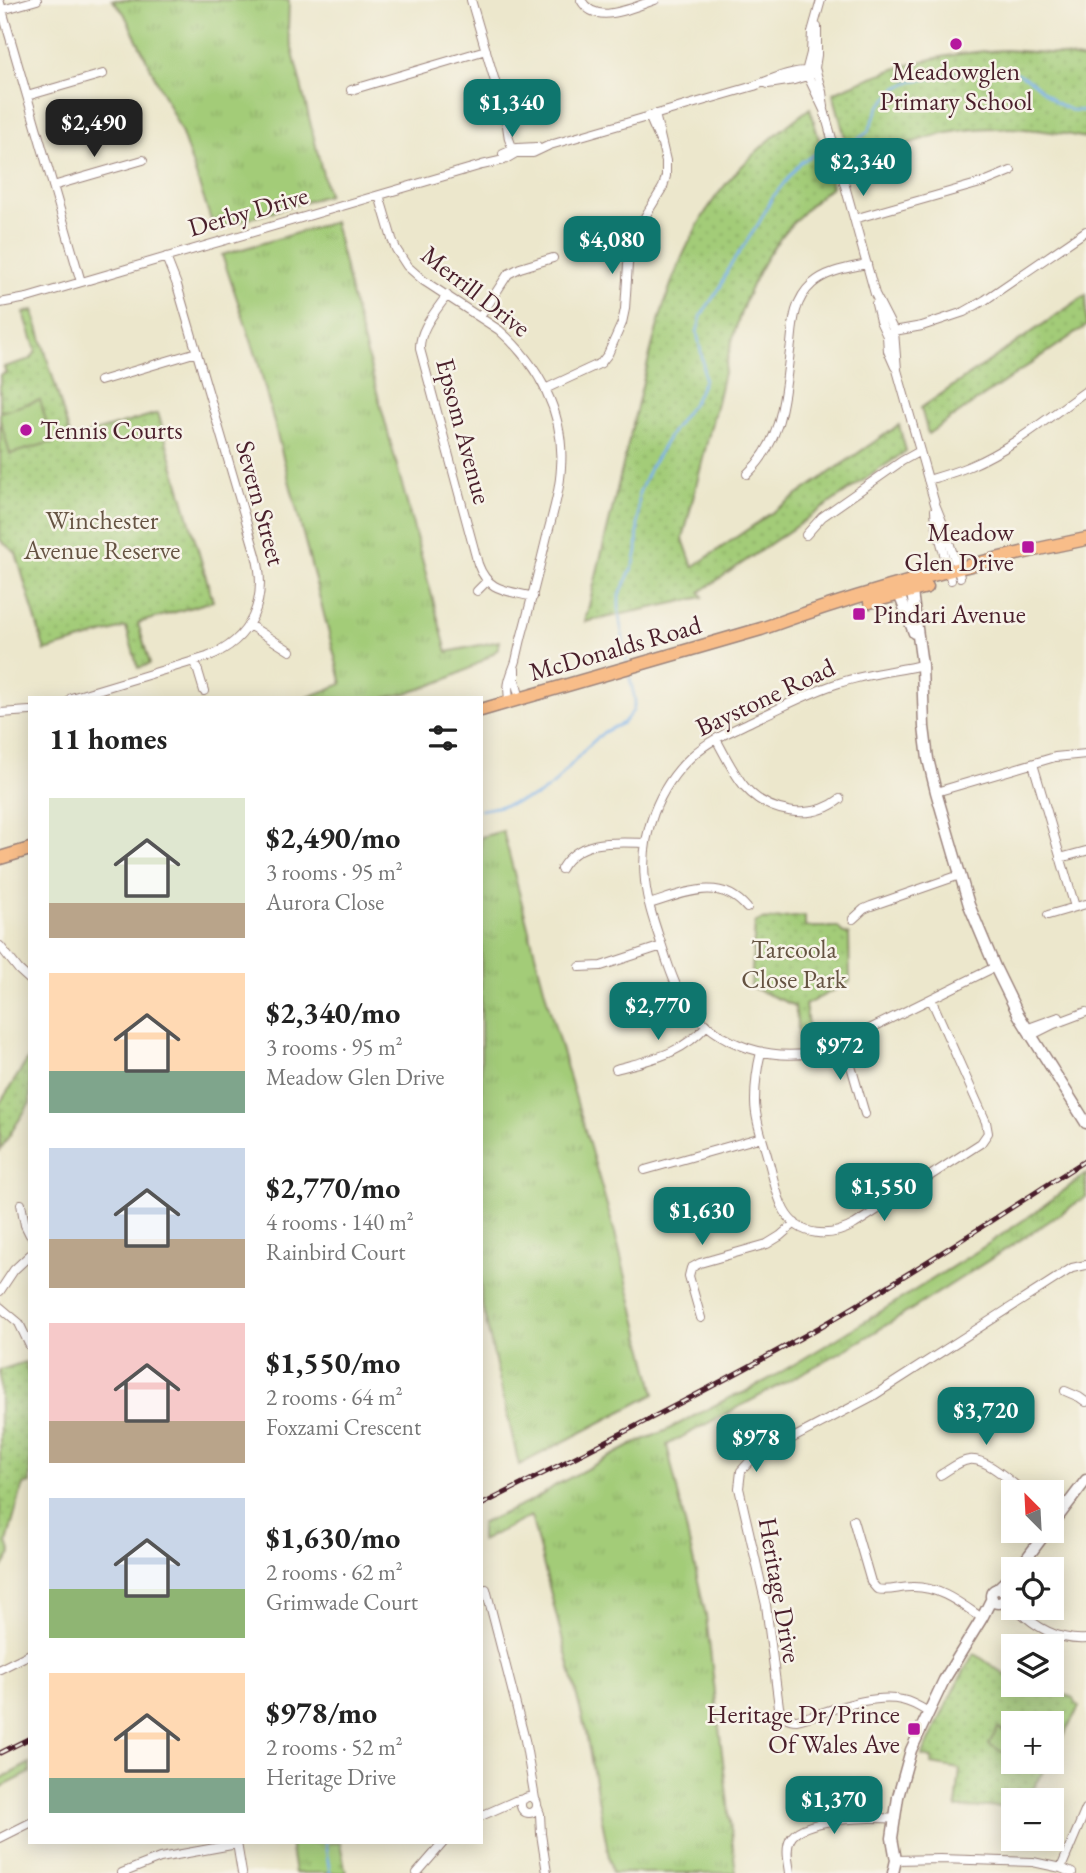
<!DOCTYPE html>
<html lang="en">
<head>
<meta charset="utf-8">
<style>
	:root { --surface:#fff; --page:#f6f6f6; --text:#222; --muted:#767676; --accent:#0f766e }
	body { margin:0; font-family:"EB Garamond",serif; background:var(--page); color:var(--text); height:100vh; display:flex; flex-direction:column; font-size:26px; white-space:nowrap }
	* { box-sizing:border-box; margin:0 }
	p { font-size:23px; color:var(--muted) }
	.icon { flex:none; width:38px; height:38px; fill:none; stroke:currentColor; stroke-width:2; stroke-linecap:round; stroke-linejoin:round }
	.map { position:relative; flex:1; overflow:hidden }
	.sheet { position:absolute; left:28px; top:696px; width:455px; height:1148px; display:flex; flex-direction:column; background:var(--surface); border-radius:0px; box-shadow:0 4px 18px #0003 }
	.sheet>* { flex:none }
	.needle { width:46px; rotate:336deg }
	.controls { position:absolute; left:1001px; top:1480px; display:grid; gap:14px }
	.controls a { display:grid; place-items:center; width:63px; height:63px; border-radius:0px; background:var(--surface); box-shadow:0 4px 18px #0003; font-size:35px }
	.price { position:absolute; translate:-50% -60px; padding:0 16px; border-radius:14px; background:var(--accent); color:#fff; font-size:23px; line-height:46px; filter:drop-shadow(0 2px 4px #0008) }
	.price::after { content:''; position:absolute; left:50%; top:42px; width:21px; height:16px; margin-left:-10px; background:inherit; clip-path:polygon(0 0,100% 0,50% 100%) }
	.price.current { background:#222; color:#fff }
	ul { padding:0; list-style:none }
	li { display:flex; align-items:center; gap:21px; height:175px; padding:0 21px }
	li span { display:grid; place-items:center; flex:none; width:196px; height:140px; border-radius:0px; color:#555 }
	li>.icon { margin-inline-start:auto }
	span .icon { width:84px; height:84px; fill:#fffc; stroke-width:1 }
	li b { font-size:30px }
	h2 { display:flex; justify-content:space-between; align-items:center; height:84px; padding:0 21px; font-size:30px }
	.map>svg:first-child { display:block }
</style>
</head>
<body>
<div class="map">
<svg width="1086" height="1873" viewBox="0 0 1086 1873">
	<defs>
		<pattern id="grass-tufts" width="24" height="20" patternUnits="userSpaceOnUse" patternTransform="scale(1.75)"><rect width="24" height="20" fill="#a3cc78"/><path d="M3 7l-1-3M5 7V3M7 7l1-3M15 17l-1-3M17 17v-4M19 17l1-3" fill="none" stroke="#8eaf68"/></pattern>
		<pattern id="park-dots" width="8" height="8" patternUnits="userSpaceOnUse" patternTransform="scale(1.75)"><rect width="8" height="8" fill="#a3cc78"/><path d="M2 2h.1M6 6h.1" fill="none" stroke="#8eaf68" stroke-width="1.8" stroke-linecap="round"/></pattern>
	</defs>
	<rect width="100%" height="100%" fill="#f7f3e8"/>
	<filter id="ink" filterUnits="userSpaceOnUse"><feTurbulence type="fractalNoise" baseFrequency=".0143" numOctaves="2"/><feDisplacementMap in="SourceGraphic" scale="14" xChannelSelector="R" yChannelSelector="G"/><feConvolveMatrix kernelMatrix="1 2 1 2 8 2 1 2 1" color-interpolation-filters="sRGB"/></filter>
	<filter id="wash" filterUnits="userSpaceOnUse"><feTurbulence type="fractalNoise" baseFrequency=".00686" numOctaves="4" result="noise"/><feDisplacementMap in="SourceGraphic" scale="28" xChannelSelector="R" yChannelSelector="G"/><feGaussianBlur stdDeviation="1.57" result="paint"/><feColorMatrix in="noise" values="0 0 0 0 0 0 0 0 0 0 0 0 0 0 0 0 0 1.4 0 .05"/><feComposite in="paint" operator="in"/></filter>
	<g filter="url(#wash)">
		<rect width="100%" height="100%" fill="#ece7cc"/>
		<!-- grass -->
		<path fill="url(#grass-tufts)" stroke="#767652" stroke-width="2" d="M112,0H289L288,32L328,195L214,229L181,131L124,13Z
			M334,222L355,310L447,652L499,641L498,649C472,672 418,693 383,698C361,701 329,698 306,698L342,684L258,361L222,255Z
			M503,831L548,1003L615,1233L655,1394L519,1465L481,1300V837Z
			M1086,1174V1197C1011,1246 937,1295 860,1341C797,1378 731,1410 667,1445L706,1616L736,1873H612L585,1728L531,1516L481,1541V1524C506,1511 533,1504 554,1486L636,1443L665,1431L731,1397L743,1393L771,1378L835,1340L976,1252L1031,1215Z
			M30,1763V1773L0,1788V1779Z
			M290,1843H340L346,1873H295Z"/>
		<!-- park -->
		<path fill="url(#park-dots)" stroke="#767652" stroke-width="2" d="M1006,50L1048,53L1086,60V138C1018,124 958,122 893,150C879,156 867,164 854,170L833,93C891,67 942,52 1006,50Z
			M810,108L832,186C803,210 776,238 759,271C738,310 728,355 718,398C706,445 695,492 683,539L693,567L899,425L906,451L700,592L703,597L585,622C601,554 618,487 634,419C652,346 665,279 705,213C732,170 769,138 810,108Z
			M1086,295V326L928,434L921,408Z
			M33,310L71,439L158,413L213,601L138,623L150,664L138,668L126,627L45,651L16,553L0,540V375L6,373L4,367L31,359L36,351L24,313Z
			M805,916V927H838L842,932L849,935L850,982L805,1005L811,1043L800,1045L795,1006L751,987L755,923L761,920Z
			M30,1056V1103L0,1150V1103Z
			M25,1362L30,1381V1483L23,1485L7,1542L11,1554L0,1571V1370Z
			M974,1653L1004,1674L1013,1677V1685H1037L1071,1697L1079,1707L1052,1756V1724H1013V1762H1048L1027,1801H1013V1806L956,1808L960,1769L931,1764L932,1758L922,1756L954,1689Z"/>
		<!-- garden -->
		<path fill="#a3cc78" stroke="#767652" stroke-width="2" d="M40,400L52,442L10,454L0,419V412Z
			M998,1728L1013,1736L1004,1753L989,1744Z"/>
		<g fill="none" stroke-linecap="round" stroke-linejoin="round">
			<!-- stream -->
			<path stroke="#7bb2eb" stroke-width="2.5" d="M854,142L868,132L879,107L897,88L912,81L991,69L1013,71L1030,80L1055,102L1070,110L1086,111
				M627,664L619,614V596L634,564L637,551L639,493L651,466L673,430L695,400L704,380L703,362L697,332L702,314L721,286L728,269L759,223L772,198L801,162L817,153
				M481,810L506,805L537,796L553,785L586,748L604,732L623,723L633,711L635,700L628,670
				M325,1843L330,1873"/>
		</g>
	</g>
	<g filter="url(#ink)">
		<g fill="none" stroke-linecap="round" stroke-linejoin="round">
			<!-- minor casing -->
			<g stroke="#9b837c" stroke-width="10">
				<path id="minor" d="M471,0L506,119L509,139L514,152
					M581,0C596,27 632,7 655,0
					M821,0L812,32L811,53L806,72L824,110L875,294L894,331L897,370L935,504L945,529L960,577
					M0,3L81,282
					M2,10L37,0
					M817,27V55L815,68L822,92L824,107
					M768,84L794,80L810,75
					M351,90L486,50
					M27,96L103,74
					M649,116L660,141
					M550,145L754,86C774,78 794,69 815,71
					M503,154L517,148L537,147
					M53,186L143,160
					M379,195L392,239L396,249L407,266L424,281L499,330C539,365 565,414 561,467C560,490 553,513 547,536C539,569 531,602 522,635C520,643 518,652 516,661C511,676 505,685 510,702
					M854,219L984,182L1011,171
					M447,295C437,310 419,329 420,349L478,564C488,592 507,590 533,597
					M0,303L27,298L482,165L504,160L516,153H533L552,144
					M876,304L880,321L887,336L888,351L895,367
					M480,317L508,274L520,268L553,258
					M887,336L894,331L922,326L964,312L985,300L1086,231
					M100,381L197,352
					M545,389L601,363L608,354L622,323L625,309L628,264L634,239L646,215L663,187L666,176V161L655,114
					M747,474C785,439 784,392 791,344C793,323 794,300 812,284C826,271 848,268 867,264
					M928,480C942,476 956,472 970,466C1012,448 1049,417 1086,391
					M935,510L936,524L951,580
					M806,535L822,517L902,461L920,451
					M477,591L486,582
					M249,625L290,651
					M195,661L204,691
					M922,665C895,671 866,674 839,683C810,692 783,707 756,719C734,730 710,739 692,756C658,787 640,835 645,881C647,902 654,922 661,943C667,961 672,980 682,997C714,1047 776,1066 831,1048L995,967
					M515,669V680L520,699
					M71,698L207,657C252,640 268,600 256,555L177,285L166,257
					M0,713L30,711
					M716,739C725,755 733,773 745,787C768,813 811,822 840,799
					M1033,764L1075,907
					M936,792L1055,757L1086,754
					M1060,858L1086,851
					M561,869C579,838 615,842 646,843
					M649,904C683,894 720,875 747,908
					M1048,915L1086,904
					M853,919L864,909L871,906L960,875
					M0,946L19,970L30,980
					M580,967L601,966L662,946
					M1026,1029L1059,1017
					M1030,1036L1054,1024L1086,1012
					M844,1042L865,1114
					M761,1052C757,1068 755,1084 755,1101C755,1120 763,1140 768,1159C773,1176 776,1195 784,1210C799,1238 831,1238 855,1224L981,1143L988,1133L986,1122L931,999
					M616,1069C652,1059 681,1055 707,1025
					M645,1170L762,1137
					M21,1204L25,1225L30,1235
					M0,1291L14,1270L30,1255
					M0,1307L19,1323L30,1346
					M701,1318L689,1276L691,1268L700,1263L767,1244L780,1236L795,1223
					M1065,1391L1079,1397L1086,1402
					M940,1475C949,1470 959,1461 969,1460C986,1457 1012,1483 1025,1493
					M853,1520L871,1582L877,1589C889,1592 899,1587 911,1587C939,1586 960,1603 982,1618
					M486,1589L525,1740L535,1799
					M1001,1603L1019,1612
					M1016,1608C1035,1627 1058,1641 1086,1639
					M0,1669L30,1654
					M928,1712C920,1707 912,1702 902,1700C871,1693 828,1712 797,1720C788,1720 782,1717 779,1707L766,1605L739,1488L741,1471L751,1460L873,1396L1072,1268L1086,1265
					M521 1805a8 8 0 1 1 16 0a8 8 0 1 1-16 0Z
					M537,1806L540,1814L541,1834L547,1873
					M481,1816L515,1801L524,1799
					M0,1838L30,1823
					M237,1843L242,1873
					M896,1860L940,1859L1033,1862L1061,1868L1072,1873
					M1061,1868L1086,1809
					M122,1873L160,1858L237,1844
					M417,1873L443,1843
					M790,1873C789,1863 785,1850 790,1840C800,1818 873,1816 895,1819"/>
			</g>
			<!-- tertiary casing -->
			<g stroke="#9b837c" stroke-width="13">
				<path id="tertiary" d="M911,585L922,665L924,727L928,759L936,792L969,905L995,967L1018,1014L1086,1123
					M897,589L914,633
					M1052,1525L1086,1480
					M1018,1570L1047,1531
					M991 1596a7 7 0 1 1 14 0a7 7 0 1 1-14 0Z
					M997,1589L1013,1574
					M893,1873L896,1860L892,1838L898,1797L911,1750L944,1680L982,1618L992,1598"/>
			</g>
			<!-- primary casing -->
			<g stroke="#9b837c" stroke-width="15">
				<path id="primary" d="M870,602L927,587
					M481,710L761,629C865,591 977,561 1086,539
					M0,858L30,849"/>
			</g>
			<!-- minor -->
			<use href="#minor" stroke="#fff" stroke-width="8"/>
			<!-- tertiary -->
			<use href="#tertiary" stroke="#fff" stroke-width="10"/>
			<!-- primary -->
			<use href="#primary" stroke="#f8bd89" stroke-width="12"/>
			<!-- rail casing -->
			<g stroke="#4a1f2b" stroke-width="5">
				<path id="rail" d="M481,1505C595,1447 709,1390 820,1327C911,1274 998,1216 1086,1160
					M0,1753L30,1738"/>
			</g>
			<!-- rail -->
			<use href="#rail" stroke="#f7f3e8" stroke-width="2.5" stroke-dasharray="8" stroke-linecap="butt"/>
		</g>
	</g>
	<!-- markers -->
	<g fill="#b5179e" stroke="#f7f3e8" stroke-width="2.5">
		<circle cx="956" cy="44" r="7"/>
		<circle cx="26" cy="430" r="7"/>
		<rect x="1021" y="540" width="14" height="14" rx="3.5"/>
		<rect x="852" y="607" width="14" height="14" rx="3.5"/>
		<rect x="907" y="1722" width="14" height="14" rx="3.5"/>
	</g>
	<g text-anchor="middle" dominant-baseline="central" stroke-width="5" stroke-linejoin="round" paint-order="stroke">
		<!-- poi labels -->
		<g font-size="26" fill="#4a1f2b" stroke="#f7f3e8" text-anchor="start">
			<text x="956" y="71" text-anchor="middle">Meadowglen<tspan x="956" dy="30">Primary School</tspan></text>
			<text x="40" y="430">Tennis Courts</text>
			<text x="1014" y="532" text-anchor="end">Meadow<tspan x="1014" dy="30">Glen Drive</tspan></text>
			<text x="873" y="614">Pindari Avenue</text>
			<text x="900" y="1714" text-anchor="end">Heritage Dr/Prince<tspan x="900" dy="30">Of Wales Ave</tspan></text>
		</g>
		<!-- street labels -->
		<g font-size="26" fill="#4a1f2b" stroke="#f7f3e8">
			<text transform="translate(248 211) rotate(-16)">Derby Drive</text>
			<text transform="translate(476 291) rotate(38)">Merrill Drive</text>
			<text transform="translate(464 431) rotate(75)">Epsom Avenue</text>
			<text transform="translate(261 503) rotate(75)">Severn Street</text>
			<text transform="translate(615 648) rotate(-16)">McDonalds Road</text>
			<text transform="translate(765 697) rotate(-25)">Baystone Road</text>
			<text transform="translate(780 1590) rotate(80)">Heritage Drive</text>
		</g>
		<!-- park labels -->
		<g font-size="26" fill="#655342" stroke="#f7f3e8">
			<text x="102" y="520">Winchester<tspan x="102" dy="30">Avenue Reserve</tspan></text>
			<text x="794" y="949">Tarcoola<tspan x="794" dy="30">Close Park</tspan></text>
		</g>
	</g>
</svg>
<div class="controls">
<a><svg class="needle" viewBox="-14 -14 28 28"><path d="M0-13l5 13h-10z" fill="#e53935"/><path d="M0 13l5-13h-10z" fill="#767676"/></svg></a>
<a><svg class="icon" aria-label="locate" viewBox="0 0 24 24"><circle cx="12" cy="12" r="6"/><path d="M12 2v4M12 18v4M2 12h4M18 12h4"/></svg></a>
<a><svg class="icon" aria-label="layers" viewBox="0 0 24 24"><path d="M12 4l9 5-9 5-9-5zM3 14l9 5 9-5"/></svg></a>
<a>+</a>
<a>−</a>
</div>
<b class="price" style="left:512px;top:139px">$1,340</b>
<b class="price current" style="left:94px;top:159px">$2,490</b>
<b class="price" style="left:863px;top:198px">$2,340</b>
<b class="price" style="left:612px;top:276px">$4,080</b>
<b class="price" style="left:658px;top:1042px">$2,770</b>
<b class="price" style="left:840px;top:1082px">$972</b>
<b class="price" style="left:884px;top:1223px">$1,550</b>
<b class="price" style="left:702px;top:1247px">$1,630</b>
<b class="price" style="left:986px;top:1447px">$3,720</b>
<b class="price" style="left:756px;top:1474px">$978</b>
<b class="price" style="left:834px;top:1836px">$1,370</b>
<section class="sheet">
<h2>11 homes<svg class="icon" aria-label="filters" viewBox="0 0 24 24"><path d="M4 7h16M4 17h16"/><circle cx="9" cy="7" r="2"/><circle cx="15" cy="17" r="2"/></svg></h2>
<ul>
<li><span style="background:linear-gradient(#dfe7d0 75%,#b9a48a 0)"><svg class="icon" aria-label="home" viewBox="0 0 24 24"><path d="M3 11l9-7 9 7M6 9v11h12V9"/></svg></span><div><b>$2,490/mo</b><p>3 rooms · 95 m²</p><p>Aurora Close</p></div></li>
<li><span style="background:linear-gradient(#ffd9b3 70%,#7fa58c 0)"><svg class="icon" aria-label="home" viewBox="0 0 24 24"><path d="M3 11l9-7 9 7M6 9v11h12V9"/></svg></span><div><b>$2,340/mo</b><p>3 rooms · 95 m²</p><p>Meadow Glen Drive</p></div></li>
<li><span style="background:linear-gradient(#c9d6e8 65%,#b9a48a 0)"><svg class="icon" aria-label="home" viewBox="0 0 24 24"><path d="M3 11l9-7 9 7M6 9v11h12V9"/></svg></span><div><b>$2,770/mo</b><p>4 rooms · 140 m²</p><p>Rainbird Court</p></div></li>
<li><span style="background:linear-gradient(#f6c9c9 70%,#b9a48a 0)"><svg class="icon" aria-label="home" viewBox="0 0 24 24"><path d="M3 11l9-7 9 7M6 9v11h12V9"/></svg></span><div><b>$1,550/mo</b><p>2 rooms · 64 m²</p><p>Foxzami Crescent</p></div></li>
<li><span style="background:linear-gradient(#c9d6e8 65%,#8fb573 0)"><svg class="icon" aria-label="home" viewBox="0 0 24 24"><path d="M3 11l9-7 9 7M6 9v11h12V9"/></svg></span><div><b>$1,630/mo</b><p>2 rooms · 62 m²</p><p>Grimwade Court</p></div></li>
<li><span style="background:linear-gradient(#ffd9b3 75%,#7fa58c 0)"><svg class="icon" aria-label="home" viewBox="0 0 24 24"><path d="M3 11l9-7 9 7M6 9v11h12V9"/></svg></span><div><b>$978/mo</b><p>2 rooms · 52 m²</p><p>Heritage Drive</p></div></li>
</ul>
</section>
</div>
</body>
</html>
